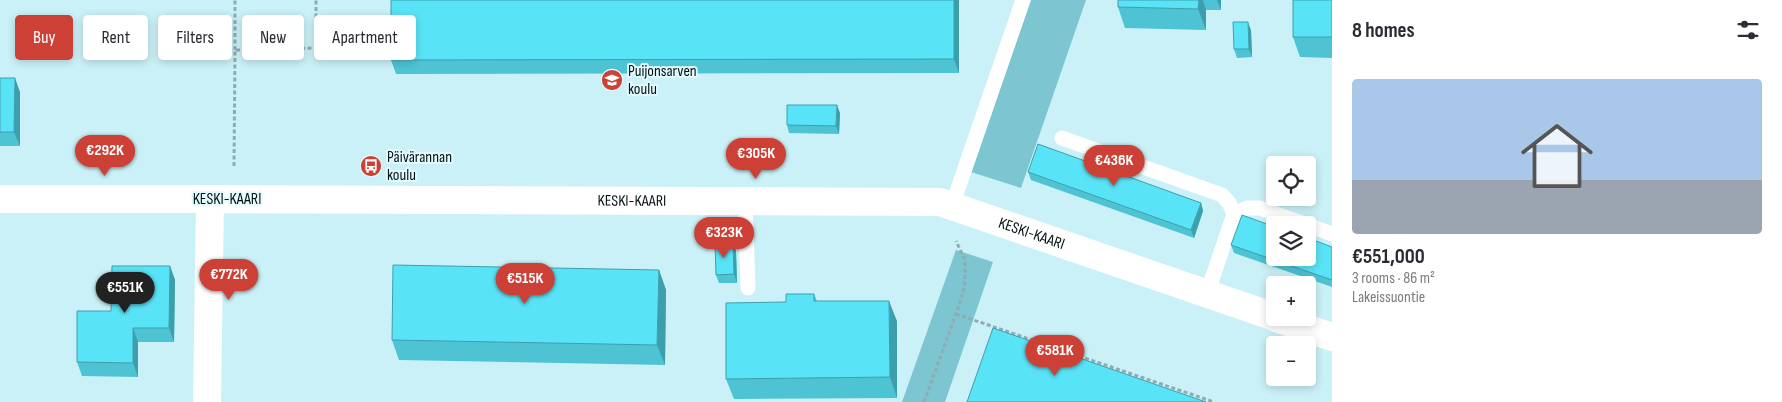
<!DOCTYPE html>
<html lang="en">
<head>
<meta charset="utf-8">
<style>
	:root { --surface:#fff; --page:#f2f2f3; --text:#2b2b33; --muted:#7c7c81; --accent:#cd4035 }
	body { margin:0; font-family:"Sofia Sans Condensed",sans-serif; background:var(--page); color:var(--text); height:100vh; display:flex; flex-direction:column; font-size:19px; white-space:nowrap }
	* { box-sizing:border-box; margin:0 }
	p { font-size:16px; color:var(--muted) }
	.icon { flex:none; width:28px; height:28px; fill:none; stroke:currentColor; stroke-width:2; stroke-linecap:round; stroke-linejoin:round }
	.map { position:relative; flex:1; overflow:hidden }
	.sheet { display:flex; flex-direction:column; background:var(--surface); width:450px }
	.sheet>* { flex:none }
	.banner { position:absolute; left:15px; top:15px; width:475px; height:45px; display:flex; gap:10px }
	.fabs { position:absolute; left:1266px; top:156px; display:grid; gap:10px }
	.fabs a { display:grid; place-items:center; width:50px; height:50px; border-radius:5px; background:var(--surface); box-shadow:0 2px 8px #0003; font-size:25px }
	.price { position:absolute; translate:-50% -42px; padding:0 11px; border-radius:18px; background:var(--accent); color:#fff; font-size:16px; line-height:32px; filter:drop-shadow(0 1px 2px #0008) }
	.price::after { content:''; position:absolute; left:50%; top:30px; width:15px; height:11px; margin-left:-8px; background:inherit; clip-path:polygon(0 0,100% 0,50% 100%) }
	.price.current { background:#222; color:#fff }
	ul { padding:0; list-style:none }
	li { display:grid; align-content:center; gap:10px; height:265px; padding:0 20px }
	li span { display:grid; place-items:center; height:155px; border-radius:5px; color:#555 }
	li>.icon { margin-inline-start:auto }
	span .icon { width:90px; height:90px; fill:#fffc; stroke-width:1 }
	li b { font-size:21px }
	h2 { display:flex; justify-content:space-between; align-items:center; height:60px; padding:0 20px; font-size:21px }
	.tag { padding:0 18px; border-radius:5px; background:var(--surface); box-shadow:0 2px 8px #0003; font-size:18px; line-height:45px }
	.tag.current { background:var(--accent); color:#fff }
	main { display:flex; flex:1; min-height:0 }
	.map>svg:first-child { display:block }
</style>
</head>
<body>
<main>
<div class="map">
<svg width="1332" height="402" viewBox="0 0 1332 402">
	<rect width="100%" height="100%" fill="#caf1f7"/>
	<!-- green -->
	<path fill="#7dc5d1" d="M1031,0H1086L1021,188L971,172Z
		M956,250L993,262L945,402H902Z"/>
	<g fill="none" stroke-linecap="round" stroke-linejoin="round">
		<!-- path -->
		<path stroke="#8eadb2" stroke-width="3" stroke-dasharray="4 2.5" stroke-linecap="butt" d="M235,50V0
			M234,166L235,50L316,48V0
			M956,314L1214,402
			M924,402L961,300L965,281V260L956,241"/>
		<!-- lane -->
		<path stroke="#fff" stroke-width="15" d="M1062,138L1222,195L1229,203L1234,214L1207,294
			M745,201L748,288
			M952,206L1023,0
			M1234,214L1247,208H1260L1307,225
			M1308,225L1332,234"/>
		<!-- street -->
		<path stroke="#fff" stroke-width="28" d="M0,199H210"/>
		<!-- secondary -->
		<g stroke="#fff" stroke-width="28">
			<path d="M1276,318L1332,337"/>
			<path id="s1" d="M207,402L210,199L940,202L1275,317"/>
		</g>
	</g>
	<!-- wall -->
	<path fill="#4dc3d4" d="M391,0H959V73L396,74L391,60Z
		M1118,0H1221V10H1206V30L1125,28L1118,7Z
		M1332,0V58L1300,57L1293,37Z
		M1251,30L1252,57L1237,58L1234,49Z
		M0,78L20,92V146H0Z
		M840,113L839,134L789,133L787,125Z
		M1028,172L1201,203L1203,211L1194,238L1031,180Z
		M733,243L736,251L737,283H719L716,275Z
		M1231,245L1332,247V287L1234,253Z
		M170,266L175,280L174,342H138V377L82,376L77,362Z
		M659,270L666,290L665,365L399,360L392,340Z
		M814,294L817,301L897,321V398L734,399L726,379L786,302Z"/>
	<!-- shaded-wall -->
	<path fill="#3e9fac" d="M954,0H959V73L954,59Z
		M1199,0H1203L1206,10V30L1198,9Z
		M1217,0H1221V10Z
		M1248,22L1251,30L1252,57L1249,49Z
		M15,78L20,92V146L14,132Z
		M837,105L840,113L839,134L836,126Z
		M1201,203L1203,211L1194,238L1191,230Z
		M733,243L736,251L737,283L734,274Z
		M170,266L175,280L174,342L169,328Z
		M659,270L666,290L665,365L657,345Z
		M889,301L897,321V398L890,377Z
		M133,328L138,342V377L133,363Z"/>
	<!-- building -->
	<path fill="#59e3f6" stroke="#3e9fac" d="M391,0H954V59L391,60Z
		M1118,0H1199L1198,9L1118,7Z
		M1293,0H1332V37H1293Z
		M1233,22H1248L1249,49H1234Z
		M0,78H15L14,132H0Z
		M787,105H837L836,126L787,125Z
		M1038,144L1201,203L1191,230L1028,172Z
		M1242,215L1275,227V258H1308V238L1332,247V280L1231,245Z
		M715,243H733L734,274L716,275Z
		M393,265L659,270L657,345L392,340Z
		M112,266H170L169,328H133V363L77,362V311H111Z
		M786,294H814V301H889L890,377L726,379V303L786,302Z
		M993,328L1206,402H967Z"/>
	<!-- icons -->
	<defs>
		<g id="school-disc" transform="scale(1.125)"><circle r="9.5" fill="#cd4035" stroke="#e4fbff"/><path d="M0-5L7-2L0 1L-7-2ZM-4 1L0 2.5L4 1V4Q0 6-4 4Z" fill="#fff"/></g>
		<g id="bus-disc" transform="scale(1.125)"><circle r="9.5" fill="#cd4035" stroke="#e4fbff"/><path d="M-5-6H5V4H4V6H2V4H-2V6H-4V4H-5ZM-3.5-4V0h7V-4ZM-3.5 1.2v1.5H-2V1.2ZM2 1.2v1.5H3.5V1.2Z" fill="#fff"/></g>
	</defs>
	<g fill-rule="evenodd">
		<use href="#school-disc" x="612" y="80"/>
		<use href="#bus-disc" x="371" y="166"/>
	</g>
	<g text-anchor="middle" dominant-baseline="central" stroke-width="4" stroke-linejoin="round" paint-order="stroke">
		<!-- poi labels -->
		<g font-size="16" fill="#041113" stroke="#e4fbff" text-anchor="start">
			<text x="628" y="71">Puijonsarven<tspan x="628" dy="18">koulu</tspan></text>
			<text x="387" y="157">Päivärannan<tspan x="387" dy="18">koulu</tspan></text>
		</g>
		<!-- street labels -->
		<g font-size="16" fill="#041113" stroke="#e4fbff">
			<text x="227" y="199">KESKI-KAARI</text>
			<text stroke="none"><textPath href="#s1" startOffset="625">KESKI-KAARI</textPath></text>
			<text stroke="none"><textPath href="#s1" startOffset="1030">KESKI-KAARI</textPath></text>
		</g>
	</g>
</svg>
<div class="fabs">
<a><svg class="icon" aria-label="locate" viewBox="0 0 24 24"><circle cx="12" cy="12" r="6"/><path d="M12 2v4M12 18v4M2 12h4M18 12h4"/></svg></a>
<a><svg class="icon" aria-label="layers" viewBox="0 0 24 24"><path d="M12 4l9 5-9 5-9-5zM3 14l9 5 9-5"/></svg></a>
<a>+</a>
<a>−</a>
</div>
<b class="price" style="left:105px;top:177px">€292K</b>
<b class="price" style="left:756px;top:180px">€305K</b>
<b class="price" style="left:1114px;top:187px">€436K</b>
<b class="price" style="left:724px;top:259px">€323K</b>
<b class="price" style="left:229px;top:301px">€772K</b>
<b class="price" style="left:525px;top:305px">€515K</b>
<b class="price current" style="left:125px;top:314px">€551K</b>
<b class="price" style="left:1055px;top:377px">€581K</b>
<div class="banner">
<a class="tag current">Buy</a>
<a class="tag">Rent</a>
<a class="tag">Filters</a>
<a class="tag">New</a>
<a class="tag">Apartment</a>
</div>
</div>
<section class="sheet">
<h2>8 homes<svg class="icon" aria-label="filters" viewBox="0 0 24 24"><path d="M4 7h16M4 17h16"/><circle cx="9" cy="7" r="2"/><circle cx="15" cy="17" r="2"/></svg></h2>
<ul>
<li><span style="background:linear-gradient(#a9c7e8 65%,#9aa5b1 0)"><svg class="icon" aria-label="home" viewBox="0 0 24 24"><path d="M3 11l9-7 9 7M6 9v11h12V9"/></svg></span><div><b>€551,000</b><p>3 rooms · 86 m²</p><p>Lakeissuontie</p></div></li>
</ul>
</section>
</main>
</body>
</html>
